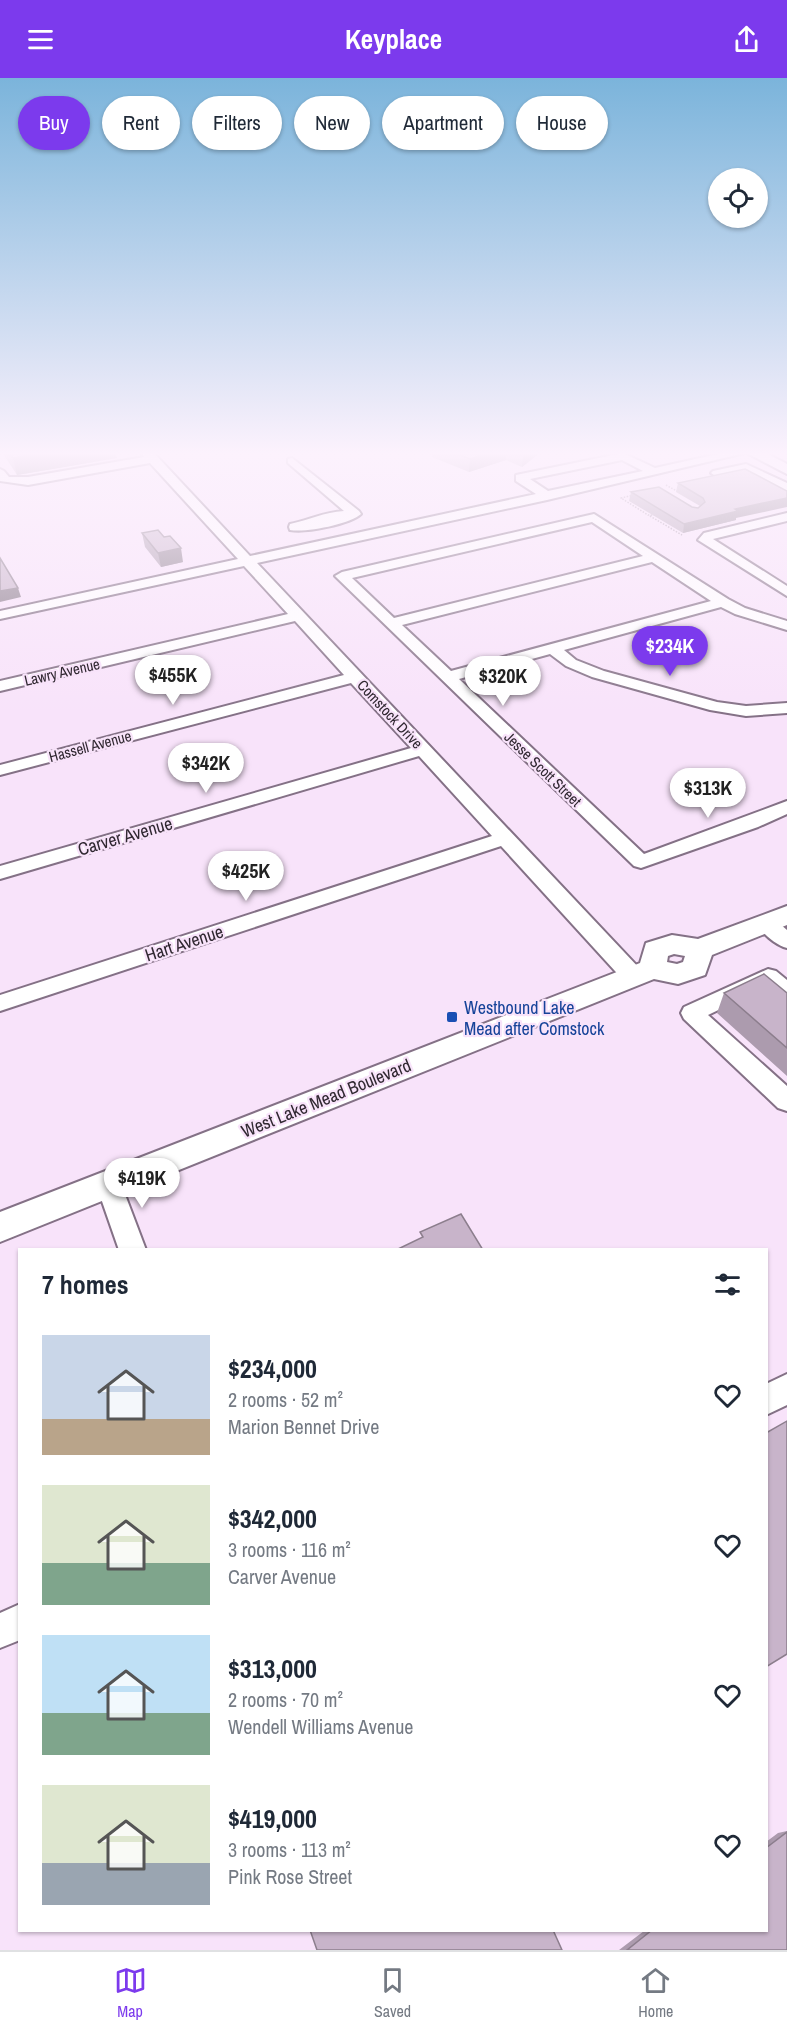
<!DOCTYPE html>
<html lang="en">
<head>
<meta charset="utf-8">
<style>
	:root { --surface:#fff; --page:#f6f6f7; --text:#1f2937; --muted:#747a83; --line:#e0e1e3; --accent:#7c3aed }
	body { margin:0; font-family:"Archivo Narrow",sans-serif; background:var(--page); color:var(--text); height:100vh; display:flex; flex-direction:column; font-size:22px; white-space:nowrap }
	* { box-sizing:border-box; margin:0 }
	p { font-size:20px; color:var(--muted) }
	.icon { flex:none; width:33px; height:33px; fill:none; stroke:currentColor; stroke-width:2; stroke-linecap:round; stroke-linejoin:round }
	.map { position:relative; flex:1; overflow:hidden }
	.panel { position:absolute; left:18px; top:1170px; width:750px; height:684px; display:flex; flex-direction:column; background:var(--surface); border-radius:0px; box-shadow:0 2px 4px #0004 }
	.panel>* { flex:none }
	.banner { position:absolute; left:18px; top:18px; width:752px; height:54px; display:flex; gap:12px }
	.fabs { position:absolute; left:708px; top:90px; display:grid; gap:12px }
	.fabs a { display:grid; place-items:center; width:60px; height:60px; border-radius:50%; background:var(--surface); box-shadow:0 2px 4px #0004; font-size:30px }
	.price { position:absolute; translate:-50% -51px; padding:0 14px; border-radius:21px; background:#fff; color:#222; font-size:20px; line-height:39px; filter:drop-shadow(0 2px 3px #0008) }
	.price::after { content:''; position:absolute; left:50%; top:36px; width:18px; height:14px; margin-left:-9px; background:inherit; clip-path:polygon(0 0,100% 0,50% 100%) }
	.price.active { background:var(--accent); color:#fff }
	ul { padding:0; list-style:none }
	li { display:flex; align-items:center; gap:18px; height:150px; padding:0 24px }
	li span { display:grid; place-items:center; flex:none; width:168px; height:120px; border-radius:0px; color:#555 }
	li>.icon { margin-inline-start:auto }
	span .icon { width:72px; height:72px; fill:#fffc; stroke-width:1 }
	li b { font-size:26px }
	h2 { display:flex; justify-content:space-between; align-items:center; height:72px; padding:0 24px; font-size:26px }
	.chip { padding:0 21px; border-radius:27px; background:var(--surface); box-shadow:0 2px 4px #0004; font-size:21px; line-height:54px }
	.chip.active { background:var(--accent); color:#fff }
	header { display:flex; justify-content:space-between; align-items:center; height:78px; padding:0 24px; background:var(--accent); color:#fff; font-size:27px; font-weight:700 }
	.dock { display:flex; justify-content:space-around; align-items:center; height:84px; border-top:2px solid var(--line); background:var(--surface); font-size:16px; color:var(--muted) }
	.dock a { display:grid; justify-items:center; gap:3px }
	.dock .active { color:var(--accent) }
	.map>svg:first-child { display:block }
</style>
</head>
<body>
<header><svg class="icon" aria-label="menu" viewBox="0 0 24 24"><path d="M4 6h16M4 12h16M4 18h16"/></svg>Keyplace<svg class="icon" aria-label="share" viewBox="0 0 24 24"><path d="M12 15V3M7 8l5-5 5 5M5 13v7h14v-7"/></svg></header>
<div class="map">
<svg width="787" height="1872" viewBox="0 0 787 1872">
	<rect width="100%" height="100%" fill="#f8e3fa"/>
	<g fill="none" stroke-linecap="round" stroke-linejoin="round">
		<!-- minor casing -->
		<g stroke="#847186" stroke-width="4">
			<path id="minor" d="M141,374H153L250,478L536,416L516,403V397L623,375L655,390L727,374H749L547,422L257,485L641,892L644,898L641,904L633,906L625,904L501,768L0,933V917L492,758L419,678L0,801V788L411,670L351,605L0,697V687L344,597L295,543L0,613V603L288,536L244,488L0,541V533L238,481L150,385L28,407L0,403V391L4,393L9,399H28L144,379ZM622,382L643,393L548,413L530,401Z
				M292,380L359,433L361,436C350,446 306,455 290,452L289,449L290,446C309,442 324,434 344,433L288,385V381Z
				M746,386L787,405V414L744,393L717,399L711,395L713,393Z
				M787,435V443L713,461L787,508V518L698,462L704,455Z
				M594,436L728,521L745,530L787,543V552L735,536L721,529L564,572L576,582L604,593L717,624L746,628L787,625V635L746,638L710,632L592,599L566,588L550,576L459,601L644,776L787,723V736L758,749L641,790L634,788L335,498L342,494ZM592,444L643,478L394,540L352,500ZM652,484L711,523L451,593L402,547Z
				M766,838L773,840L787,852V870C775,867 762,855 756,845L759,840Z
				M768,891L776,893L787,902V922L779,920L766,909L708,937L787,1008V1033L778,1030L684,941L681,935L684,929Z
				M109,1095L118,1098L146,1172H119L96,1106L100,1098Z
				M787,1296V1327L766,1337V1306Z
				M20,1526V1562L0,1570V1535Z"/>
		</g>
		<!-- major casing -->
		<g stroke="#847186" stroke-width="4">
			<path id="major" d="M745,374H764L787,386V396Z
				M787,828V847L712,877L705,897L678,906L654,901L0,1164V1134L640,885L646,865L672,857L698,861ZM674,876L685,878L683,884L677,886L667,884L668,878Z"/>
		</g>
		<!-- path -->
		<path stroke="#a191a2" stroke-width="1.5" stroke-dasharray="1.5 1.5" stroke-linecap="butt" d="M666,407L680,415
			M634,417L621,420L648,437H655
			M650,438L682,457"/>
		<!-- minor -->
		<use href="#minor" fill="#fff" fill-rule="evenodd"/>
		<!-- major -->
		<use href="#major" fill="#fff" fill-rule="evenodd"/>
	</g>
	<!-- wall -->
	<path fill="#ac9bae" d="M2,374H115L117,380L17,397Z
		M432,374H541L522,389L506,382L469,394L432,379Z
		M678,405L736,440V442L683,455L629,423L631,414L692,429L698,430L700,428L676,414Z
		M142,455L183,484L161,489L145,469Z
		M724,915H787V998L717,935Z
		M787,1753V1872H619L644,1853L766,1852V1764L778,1755Z"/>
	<!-- shaded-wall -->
	<path fill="#8c7e8d" d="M46,374H115L117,380L17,397L13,380Z
		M491,374H506V382L469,394L470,381Z
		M525,374H541L522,389L523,376Z
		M787,420V429L736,440V442L683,455L684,446L735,431Z
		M181,470L183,484L161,489L158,475Z
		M18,510L21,519L0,524V513Z"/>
	<!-- building -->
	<path fill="#c8b4ca" stroke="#8c7e8d" stroke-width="1.5" d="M9,374H46L13,380Z
		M453,374H491L470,381Z
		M745,391L787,413V420L735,431L738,433L684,446L631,414L659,409L692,429L698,430L705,424L703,420L678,405Z
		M158,452L164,459L170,458L181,470L158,475L142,455Z
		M0,480L18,510L0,513Z
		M764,896L787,915V970L724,915Z
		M461,1136L483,1172H396L423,1159L420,1154Z
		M787,1343V1576L766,1589V1355Z
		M787,1754V1872H627L652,1852H766V1770Z
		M310,1852H553L562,1872H317Z"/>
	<!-- sky -->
	<linearGradient id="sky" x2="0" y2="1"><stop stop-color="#7bb4db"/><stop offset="0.59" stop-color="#fcf2fd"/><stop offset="1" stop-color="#fcf2fd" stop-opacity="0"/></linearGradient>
	<rect width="787" height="636" fill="url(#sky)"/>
	<!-- markers -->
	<rect fill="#1a4fb4" stroke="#f8e3fa" stroke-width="2" x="446" y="933" width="12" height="12" rx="3"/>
	<g text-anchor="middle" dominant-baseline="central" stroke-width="4.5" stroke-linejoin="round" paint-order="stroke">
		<!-- far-street labels -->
		<g font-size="15" fill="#302831" stroke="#f8e3fa">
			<text transform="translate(62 594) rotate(-13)">Lawry Avenue</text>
			<text transform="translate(390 636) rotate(47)">Comstock Drive</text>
			<text transform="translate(90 668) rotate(-15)">Hassell Avenue</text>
			<text transform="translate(543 691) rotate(44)">Jesse Scott Street</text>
		</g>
		<!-- street labels -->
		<g font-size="18" fill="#302831" stroke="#f8e3fa">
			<text transform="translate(125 758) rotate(-16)">Carver Avenue</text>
			<text transform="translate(184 865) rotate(-18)">Hart Avenue</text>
			<text transform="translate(326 1020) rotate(-22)">West Lake Mead Boulevard</text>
		</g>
		<!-- transit labels -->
		<g font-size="18" fill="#164399" stroke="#f8e3fa" text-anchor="start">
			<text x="464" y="929">Westbound Lake<tspan x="464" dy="21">Mead after Comstock</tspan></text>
		</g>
	</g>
</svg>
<div class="fabs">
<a><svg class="icon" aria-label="locate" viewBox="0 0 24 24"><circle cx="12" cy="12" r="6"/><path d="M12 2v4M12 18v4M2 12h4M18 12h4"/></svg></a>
</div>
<b class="price active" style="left:670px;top:599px">$234K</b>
<b class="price" style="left:173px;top:628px">$455K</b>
<b class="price" style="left:503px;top:629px">$320K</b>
<b class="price" style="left:206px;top:716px">$342K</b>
<b class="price" style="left:708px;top:741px">$313K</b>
<b class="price" style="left:246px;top:824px">$425K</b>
<b class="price" style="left:142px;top:1131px">$419K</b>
<div class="banner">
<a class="chip active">Buy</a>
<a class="chip">Rent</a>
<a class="chip">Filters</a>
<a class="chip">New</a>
<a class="chip">Apartment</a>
<a class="chip">House</a>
</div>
<section class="panel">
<h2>7 homes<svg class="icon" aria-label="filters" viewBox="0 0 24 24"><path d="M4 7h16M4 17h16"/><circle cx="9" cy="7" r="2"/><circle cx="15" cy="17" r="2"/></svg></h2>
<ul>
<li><span style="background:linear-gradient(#c9d6e8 70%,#b9a48a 0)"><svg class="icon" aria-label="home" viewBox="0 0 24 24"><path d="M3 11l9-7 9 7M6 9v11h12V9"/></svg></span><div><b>$234,000</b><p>2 rooms · 52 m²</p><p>Marion Bennet Drive</p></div><svg class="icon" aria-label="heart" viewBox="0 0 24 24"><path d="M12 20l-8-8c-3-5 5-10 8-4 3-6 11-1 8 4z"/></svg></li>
<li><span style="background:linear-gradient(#dfe7d0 65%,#7fa58c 0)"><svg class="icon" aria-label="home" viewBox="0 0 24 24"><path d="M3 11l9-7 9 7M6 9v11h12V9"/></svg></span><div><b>$342,000</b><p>3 rooms · 116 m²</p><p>Carver Avenue</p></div><svg class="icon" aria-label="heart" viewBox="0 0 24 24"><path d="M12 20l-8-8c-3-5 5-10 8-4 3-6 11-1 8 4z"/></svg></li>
<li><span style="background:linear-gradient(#bfe0f5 65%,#7fa58c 0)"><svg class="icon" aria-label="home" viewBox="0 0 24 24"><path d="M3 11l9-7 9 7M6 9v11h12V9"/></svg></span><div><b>$313,000</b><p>2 rooms · 70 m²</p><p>Wendell Williams Avenue</p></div><svg class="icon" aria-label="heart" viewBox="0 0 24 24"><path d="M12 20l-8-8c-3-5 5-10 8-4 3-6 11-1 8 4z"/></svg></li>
<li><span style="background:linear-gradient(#dfe7d0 65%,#9aa5b1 0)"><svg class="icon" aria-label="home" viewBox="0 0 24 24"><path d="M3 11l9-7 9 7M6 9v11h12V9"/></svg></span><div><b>$419,000</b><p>3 rooms · 113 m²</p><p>Pink Rose Street</p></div><svg class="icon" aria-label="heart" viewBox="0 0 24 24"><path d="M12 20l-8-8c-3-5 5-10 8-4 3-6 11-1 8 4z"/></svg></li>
</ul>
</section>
</div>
<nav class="dock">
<a class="active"><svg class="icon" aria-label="map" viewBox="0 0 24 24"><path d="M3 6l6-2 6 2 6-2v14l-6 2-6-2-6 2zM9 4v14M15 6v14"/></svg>Map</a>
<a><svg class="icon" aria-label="saved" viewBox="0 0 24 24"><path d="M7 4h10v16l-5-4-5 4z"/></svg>Saved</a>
<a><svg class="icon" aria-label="home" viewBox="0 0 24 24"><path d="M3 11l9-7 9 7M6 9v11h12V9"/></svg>Home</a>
</nav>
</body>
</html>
